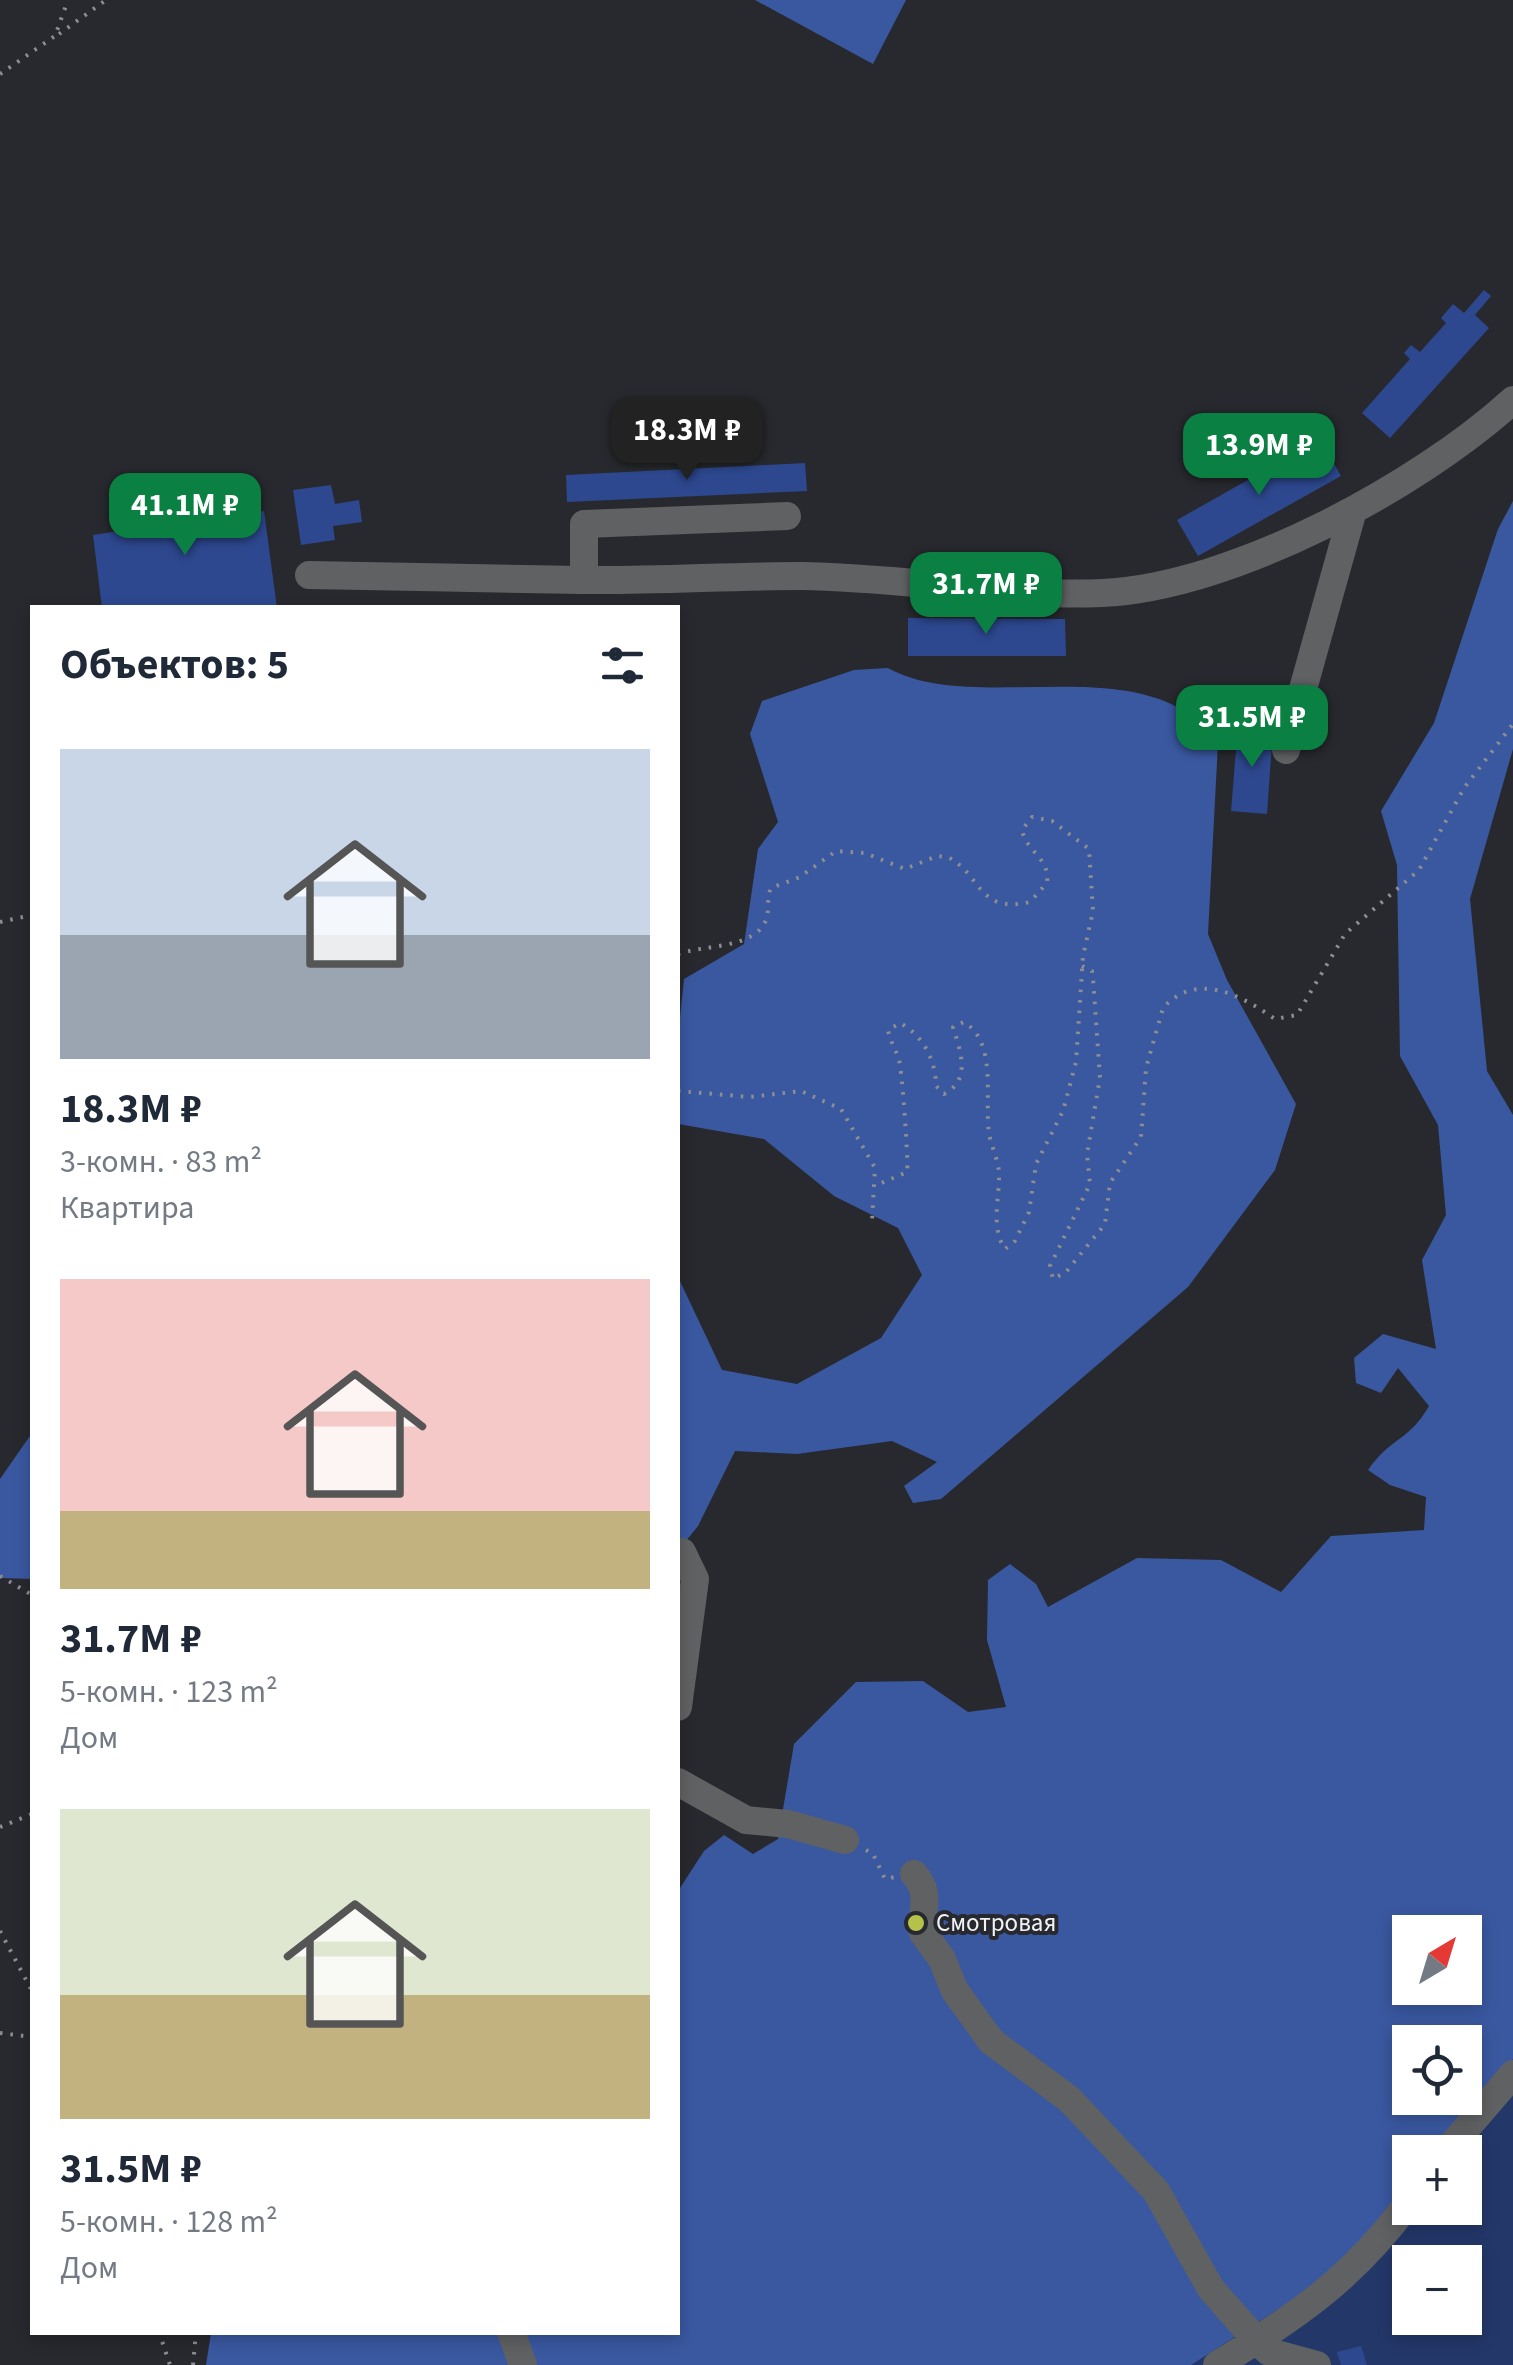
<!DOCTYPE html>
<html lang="ru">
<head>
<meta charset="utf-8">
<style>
	:root { --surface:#fff; --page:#f6f6f7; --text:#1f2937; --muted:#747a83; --accent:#0b8043 }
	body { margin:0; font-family:"Source Sans 3",sans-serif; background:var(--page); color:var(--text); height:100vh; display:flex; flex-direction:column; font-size:38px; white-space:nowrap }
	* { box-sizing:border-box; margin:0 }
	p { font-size:32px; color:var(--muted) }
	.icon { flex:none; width:55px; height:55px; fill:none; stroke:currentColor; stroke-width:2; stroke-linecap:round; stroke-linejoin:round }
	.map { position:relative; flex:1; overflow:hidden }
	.sheet { position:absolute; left:30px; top:605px; width:650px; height:1730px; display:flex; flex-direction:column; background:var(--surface); border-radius:0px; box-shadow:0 5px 15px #0003 }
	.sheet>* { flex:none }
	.needle { width:65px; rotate:38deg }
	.controls { position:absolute; left:1392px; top:1915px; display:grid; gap:20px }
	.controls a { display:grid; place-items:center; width:90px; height:90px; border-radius:0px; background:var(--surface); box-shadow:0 5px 15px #0003; font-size:50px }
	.price { position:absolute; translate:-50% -85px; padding:0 22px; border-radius:20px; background:var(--accent); color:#fff; font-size:32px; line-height:65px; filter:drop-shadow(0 2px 5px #0008) }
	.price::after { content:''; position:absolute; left:50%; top:60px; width:30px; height:22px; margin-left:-15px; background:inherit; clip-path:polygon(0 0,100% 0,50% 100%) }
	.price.current { background:#222; color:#fff }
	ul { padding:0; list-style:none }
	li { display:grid; align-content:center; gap:20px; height:530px; padding:0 30px }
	li span { display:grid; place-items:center; height:310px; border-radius:0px; color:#555 }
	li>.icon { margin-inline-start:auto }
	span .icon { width:180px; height:180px; fill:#fffc; stroke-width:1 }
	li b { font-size:42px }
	h2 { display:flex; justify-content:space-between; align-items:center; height:120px; padding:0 30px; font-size:42px }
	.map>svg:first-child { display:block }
</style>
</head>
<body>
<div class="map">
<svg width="1513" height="2365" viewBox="0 0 1513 2365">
	<rect width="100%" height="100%" fill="#27292e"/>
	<!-- green -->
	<path fill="#233769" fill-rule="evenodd" d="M1513,1983V2365H1099L1410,2098H1465V2042ZM1410,2152H1465V2208H1410ZM1410,2262H1465V2318H1410Z"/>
	<!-- forest -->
	<path fill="#3a58a0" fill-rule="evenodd" d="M755,0H906L873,64Z
		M1513,501V749L1470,899L1487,1071L1513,1115V2059L1436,2152H1410V2186L1374,2233L1311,2288L1191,2365H206L211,2333L678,2332V1891L704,1851L724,1835L753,1854L778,1839L794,1744L856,1682L923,1681L968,1712L1006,1707L987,1640L988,1580L1010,1564L1036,1584L1048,1607L1137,1558L1221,1560L1281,1592L1331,1536L1424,1530L1426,1497L1390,1485L1368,1470C1391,1437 1409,1441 1429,1406L1398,1368L1381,1393L1356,1383L1354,1358L1383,1334L1436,1349L1422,1260L1446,1215L1438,1125L1400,1056L1397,865L1381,811L1434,723L1498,529ZM1410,1932H1465V1988H1410ZM1410,2042H1465V2098H1410Z
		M888,668C977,718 1149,643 1218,743L1208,934L1227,980L1296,1104L1275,1170L1188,1287L941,1499L913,1503L904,1486L937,1462L892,1441L797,1454L735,1451L698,1526L678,1551V1277L722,1370L797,1384L881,1338L922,1275L898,1228L834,1196L764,1139L678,1124V1037L684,979L744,944L758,849L778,822L750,734L762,701L854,670Z
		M32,1433V1579L0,1578V1479Z"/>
	<!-- building -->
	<path fill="#2d488f" d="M1484,290L1491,296L1475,315L1489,328L1390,438L1362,413L1410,359L1404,353L1411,345L1420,352L1446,323L1441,318L1453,304L1464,313Z
		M1320,439L1341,476L1198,556L1177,520Z
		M805,463L807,491L567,502L566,475Z
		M331,485L335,504L359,500L362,522L333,526L335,540L301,545L293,490Z
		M204,492L208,519L264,511L277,608H102L93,535L125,530L121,503Z
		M908,618L1065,619L1066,656H908Z
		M1238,726L1273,729L1267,814L1231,811Z
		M1361,2346L1367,2365H1341L1337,2352Z"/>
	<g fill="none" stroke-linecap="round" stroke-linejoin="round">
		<!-- path -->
		<path stroke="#8c8e92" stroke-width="4" stroke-dasharray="2.5 8" stroke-linecap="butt" d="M59,34L106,0
			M0,74L55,36L68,0
			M0,922L32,915
			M678,954C702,945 755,949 766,920C770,909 766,899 771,888L800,877L836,851L865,853L905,869L937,856L948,857C983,876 977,914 1030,902L1047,883C1050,857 1026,852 1022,830L1032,817L1052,821L1089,849L1093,911L1083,956L1076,1062L1063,1111L1036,1164L1029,1212L1015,1241L1005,1249C990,1227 1000,1197 999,1172C998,1159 991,1146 989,1133C984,1099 998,1043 964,1022L953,1027C960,1050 972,1080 944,1094L936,1086C936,1061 923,1035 900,1023L888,1030C890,1042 896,1049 899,1060C902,1069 909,1167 907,1172L877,1185
			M1082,966L1092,971L1093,978L1100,1078L1087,1154L1090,1184L1050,1266L1053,1279L1066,1272L1105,1224L1110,1183L1141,1137L1146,1068L1163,1008C1197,970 1242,996 1275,1019L1297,1015L1345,934L1419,870L1464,788L1513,724
			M678,1091L750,1097L801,1091L841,1109L875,1168L872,1221
			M0,1576L32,1595
			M0,1827L32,1814
			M866,1850L873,1854L885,1879L895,1877
			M0,1931L32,1991
			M0,2033L32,2037
			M159,2332L170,2365
			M193,2365L196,2332"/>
		<!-- minor -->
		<path stroke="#5f6163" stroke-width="28" d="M309,575C400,576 491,579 582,580C655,581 728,576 801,576C901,577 1001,597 1102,593C1233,587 1417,487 1513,400
			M584,580V524L787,516
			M1286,750L1353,510
			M678,1707L695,1579L682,1552
			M678,1782L746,1820L788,1824L845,1840
			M914,1874C932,1894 921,1909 923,1933L942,1959L955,1991L991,2041L1069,2099L1156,2191L1211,2289L1257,2341L1269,2352L1317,2365
			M1446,2152L1513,2074
			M511,2332L523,2365
			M1217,2365C1300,2314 1351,2280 1410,2201"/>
	</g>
	<!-- markers -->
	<circle fill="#b4c24a" stroke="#27292e" stroke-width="4" cx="916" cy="1923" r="10"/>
	<g text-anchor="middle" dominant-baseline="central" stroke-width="8" stroke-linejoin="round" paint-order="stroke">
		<!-- poi labels -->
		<g font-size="25" fill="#f0f2f5" stroke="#27292e" text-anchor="start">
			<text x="936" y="1923">Смотровая</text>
		</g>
	</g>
</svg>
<div class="controls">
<a><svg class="needle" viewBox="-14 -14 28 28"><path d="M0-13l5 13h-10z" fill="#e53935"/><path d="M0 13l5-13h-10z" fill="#747a83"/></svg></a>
<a><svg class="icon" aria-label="locate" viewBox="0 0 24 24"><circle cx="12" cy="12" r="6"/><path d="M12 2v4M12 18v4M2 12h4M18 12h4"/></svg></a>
<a>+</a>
<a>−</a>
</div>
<b class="price current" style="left:687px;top:483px">18.3M ₽</b>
<b class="price" style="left:1259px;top:498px">13.9M ₽</b>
<b class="price" style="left:185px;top:558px">41.1M ₽</b>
<b class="price" style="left:986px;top:637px">31.7M ₽</b>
<b class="price" style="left:1252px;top:770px">31.5M ₽</b>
<section class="sheet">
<h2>Объектов: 5<svg class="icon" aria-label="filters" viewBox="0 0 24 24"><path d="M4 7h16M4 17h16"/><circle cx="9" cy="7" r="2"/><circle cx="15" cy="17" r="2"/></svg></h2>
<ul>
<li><span style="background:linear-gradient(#c9d6e8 60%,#9aa5b1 0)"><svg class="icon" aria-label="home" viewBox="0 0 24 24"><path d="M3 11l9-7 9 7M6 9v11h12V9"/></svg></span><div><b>18.3M ₽</b><p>3-комн. · 83 m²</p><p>Квартира</p></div></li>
<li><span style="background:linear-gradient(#f6c9c9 75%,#c2b280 0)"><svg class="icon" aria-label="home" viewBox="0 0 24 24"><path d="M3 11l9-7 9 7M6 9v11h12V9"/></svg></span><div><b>31.7M ₽</b><p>5-комн. · 123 m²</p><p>Дом</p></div></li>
<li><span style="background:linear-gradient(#dfe7d0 60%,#c2b280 0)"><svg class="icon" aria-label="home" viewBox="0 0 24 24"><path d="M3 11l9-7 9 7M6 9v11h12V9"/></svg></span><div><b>31.5M ₽</b><p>5-комн. · 128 m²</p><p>Дом</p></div></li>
</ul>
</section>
</div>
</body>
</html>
